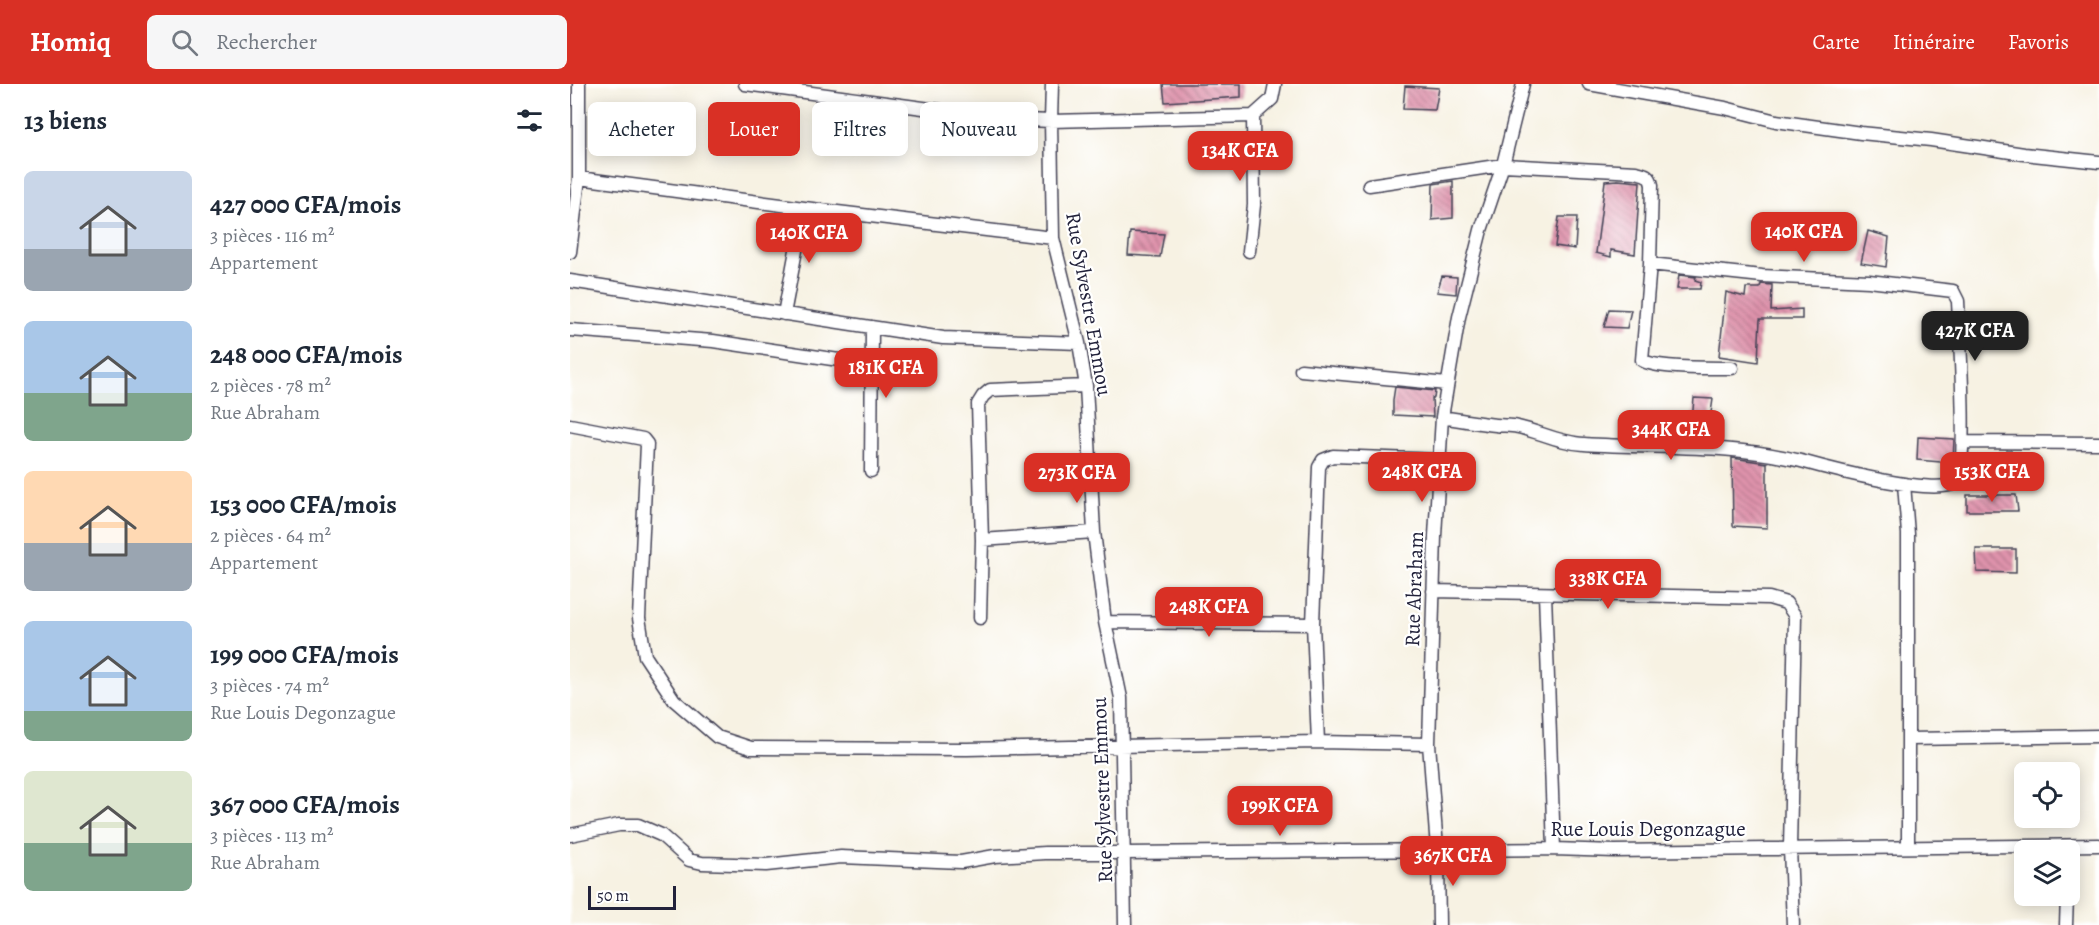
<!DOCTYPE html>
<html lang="fr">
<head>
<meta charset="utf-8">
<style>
	:root { --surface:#fff; --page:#f6f6f7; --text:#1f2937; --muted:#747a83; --accent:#d93025 }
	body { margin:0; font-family:Alegreya,serif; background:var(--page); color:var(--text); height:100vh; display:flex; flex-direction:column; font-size:22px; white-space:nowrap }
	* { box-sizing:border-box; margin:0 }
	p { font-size:20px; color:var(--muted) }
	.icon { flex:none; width:33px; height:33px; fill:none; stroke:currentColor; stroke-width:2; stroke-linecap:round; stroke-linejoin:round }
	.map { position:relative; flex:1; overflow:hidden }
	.details { display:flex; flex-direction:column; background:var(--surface); width:570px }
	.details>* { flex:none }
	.hud { position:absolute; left:18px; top:18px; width:570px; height:54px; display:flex; gap:12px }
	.controls { position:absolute; left:1444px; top:678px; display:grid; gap:12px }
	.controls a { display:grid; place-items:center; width:66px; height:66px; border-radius:9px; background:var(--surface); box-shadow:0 3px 15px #0003; font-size:30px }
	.scale { position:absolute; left:18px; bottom:15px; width:88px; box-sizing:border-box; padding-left:6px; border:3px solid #22223b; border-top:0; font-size:16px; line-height:21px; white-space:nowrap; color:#22223b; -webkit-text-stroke:4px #fff; paint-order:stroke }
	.price { position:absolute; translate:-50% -51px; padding:0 14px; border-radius:12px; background:var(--accent); color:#fff; font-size:20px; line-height:39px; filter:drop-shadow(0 2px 3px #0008) }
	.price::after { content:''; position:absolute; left:50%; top:36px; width:18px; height:14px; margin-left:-9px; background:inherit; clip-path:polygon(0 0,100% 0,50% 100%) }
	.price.selected { background:#222; color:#fff }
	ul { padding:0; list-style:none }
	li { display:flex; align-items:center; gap:18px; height:150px; padding:0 24px }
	li span { display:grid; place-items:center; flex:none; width:168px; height:120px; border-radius:9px; color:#555 }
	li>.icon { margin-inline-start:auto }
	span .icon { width:72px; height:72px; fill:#fffc; stroke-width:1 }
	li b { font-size:26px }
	h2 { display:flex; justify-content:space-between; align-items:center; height:72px; padding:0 24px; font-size:26px }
	.chip { padding:0 21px; border-radius:9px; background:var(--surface); box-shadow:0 3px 15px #0003; font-size:21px; line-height:54px }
	.chip.selected { background:var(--accent); color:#fff }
	header { display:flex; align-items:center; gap:36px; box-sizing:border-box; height:84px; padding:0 30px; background:var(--accent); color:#fff }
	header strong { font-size:28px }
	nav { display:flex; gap:33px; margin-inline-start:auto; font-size:21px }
	.search { width:420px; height:54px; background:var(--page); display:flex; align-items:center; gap:15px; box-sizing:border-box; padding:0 21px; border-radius:9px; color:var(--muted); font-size:22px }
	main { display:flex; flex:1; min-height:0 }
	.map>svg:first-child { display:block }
</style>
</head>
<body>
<header>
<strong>Homiq</strong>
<div class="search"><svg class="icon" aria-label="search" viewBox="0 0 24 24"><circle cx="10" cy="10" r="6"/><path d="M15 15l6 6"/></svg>Rechercher</div>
<nav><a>Carte</a><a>Itinéraire</a><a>Favoris</a></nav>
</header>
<main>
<section class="details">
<h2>13 biens<svg class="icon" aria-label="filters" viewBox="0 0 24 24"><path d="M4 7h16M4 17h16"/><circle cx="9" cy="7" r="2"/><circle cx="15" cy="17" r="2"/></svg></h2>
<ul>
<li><span style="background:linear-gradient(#c9d6e8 65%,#9aa5b1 0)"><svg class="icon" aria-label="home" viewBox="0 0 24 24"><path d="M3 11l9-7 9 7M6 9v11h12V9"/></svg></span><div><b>427 000 CFA/mois</b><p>3 pièces · 116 m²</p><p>Appartement</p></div></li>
<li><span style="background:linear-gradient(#a9c7e8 60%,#7fa58c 0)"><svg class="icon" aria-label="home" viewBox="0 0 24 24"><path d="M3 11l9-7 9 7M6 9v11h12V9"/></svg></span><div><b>248 000 CFA/mois</b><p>2 pièces · 78 m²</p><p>Rue Abraham</p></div></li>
<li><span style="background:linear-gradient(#ffd9b3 60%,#9aa5b1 0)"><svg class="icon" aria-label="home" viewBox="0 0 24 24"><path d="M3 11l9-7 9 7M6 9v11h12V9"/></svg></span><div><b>153 000 CFA/mois</b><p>2 pièces · 64 m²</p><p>Appartement</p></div></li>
<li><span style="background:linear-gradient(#a9c7e8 75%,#7fa58c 0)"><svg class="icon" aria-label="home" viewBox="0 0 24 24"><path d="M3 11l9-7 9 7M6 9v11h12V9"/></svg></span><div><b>199 000 CFA/mois</b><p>3 pièces · 74 m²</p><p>Rue Louis Degonzague</p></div></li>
<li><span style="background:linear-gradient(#dfe7d0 60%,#7fa58c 0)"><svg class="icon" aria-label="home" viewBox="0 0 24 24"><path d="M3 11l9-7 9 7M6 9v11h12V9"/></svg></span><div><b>367 000 CFA/mois</b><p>3 pièces · 113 m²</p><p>Rue Abraham</p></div></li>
</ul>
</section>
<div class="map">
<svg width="1529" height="841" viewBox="0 0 1529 841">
	<defs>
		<pattern id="building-back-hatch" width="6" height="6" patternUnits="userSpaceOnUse" patternTransform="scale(1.5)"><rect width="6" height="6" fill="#df93ac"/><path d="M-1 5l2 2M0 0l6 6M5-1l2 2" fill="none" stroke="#b4788d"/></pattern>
	</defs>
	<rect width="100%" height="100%" fill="#fff"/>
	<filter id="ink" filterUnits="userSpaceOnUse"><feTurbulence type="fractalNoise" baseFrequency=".0167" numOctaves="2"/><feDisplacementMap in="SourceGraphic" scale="12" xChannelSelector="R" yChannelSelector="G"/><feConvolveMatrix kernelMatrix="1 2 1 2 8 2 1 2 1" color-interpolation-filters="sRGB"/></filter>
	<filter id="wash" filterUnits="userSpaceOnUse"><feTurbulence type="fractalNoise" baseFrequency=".008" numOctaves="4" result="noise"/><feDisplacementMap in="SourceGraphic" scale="24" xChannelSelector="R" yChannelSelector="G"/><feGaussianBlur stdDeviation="1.35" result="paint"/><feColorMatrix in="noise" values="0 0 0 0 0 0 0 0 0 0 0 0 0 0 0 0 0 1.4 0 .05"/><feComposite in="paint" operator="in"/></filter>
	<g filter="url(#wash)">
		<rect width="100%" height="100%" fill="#f7f2e3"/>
		<g id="blocks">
			<!-- building -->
			<path fill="url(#building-back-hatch)" d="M593,0H671V13L595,18Z
				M835,2L869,4L865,26L833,25Z
				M1048,96L1070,98L1065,170L1041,166V173L1026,169L1035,97Z
				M883,97V134L862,136L863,100Z
				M989,133H1007L1005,165L985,162Z
				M1298,147L1319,153L1316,183L1291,179Z
				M560,148L594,150L590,173L558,171Z
				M1109,191L1126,193L1125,196L1131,198L1130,205H1107Z
				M872,192L887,193L886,210L867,208Z
				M1191,200L1202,201L1201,227L1232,225V235H1190L1188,278L1149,272L1156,208L1175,213L1176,204H1190Z
				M1039,225L1061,226L1057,244L1034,243Z
				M825,303L865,307L864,314H862L863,333L823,331V316Z
				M1124,314L1143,315L1138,349H1121Z
				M1348,353L1384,355L1383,379L1347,376Z
				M1162,374L1197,379V444L1163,442Z
				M1397,411H1446L1448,427H1397Z
				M1406,465H1446V489L1407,488Z"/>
		</g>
	</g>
	<g filter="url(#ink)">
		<use href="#blocks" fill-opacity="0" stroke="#424154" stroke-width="1.5"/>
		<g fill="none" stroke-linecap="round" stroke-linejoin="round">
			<!-- minor casing -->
			<g stroke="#424154" stroke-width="15">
				<path id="minor" d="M175,0L435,35L481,37L683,32L702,15L705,0
					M482,0L481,37L483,154L509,259L516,302L524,448L535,538L551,614L555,841
					M1019,0L1155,24L1206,37L1291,49L1361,56L1454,70L1529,78
					M9,94L234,124L483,154
					M799,101L933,81L1066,88C1075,90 1080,91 1082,101L1080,180L1072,276C1085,285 1144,284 1162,284
					M679,167L684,121L683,32
					M0,168L9,94V0
					M0,197L373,254L509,259
					M214,230L234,124
					M0,246L143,257L302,281
					M731,286L877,300
					M872,333C890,336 908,339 926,341C933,342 941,341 948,343C970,348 991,359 1014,360C1088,365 1159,359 1231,377C1256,384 1369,414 1386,398C1399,386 1389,242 1388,217L1383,207L1299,197L1192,192L1080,180
					M0,341L73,355L77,360L69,534L75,572L104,616L147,653L181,664L397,665L748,658L859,660
					M1393,358L1529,359
					M301,387L302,243
					M1334,400L1338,450V762
					M412,456L524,448
					M863,507L1199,514L1216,519L1225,532L1220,764L1223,841
					M975,510L984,765
					M410,534L412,456L408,320L413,312L420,306L516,302
					M535,538L743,540
					M1339,655L1529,652
					M748,658L743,540L749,383L753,376L763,372L870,376
					M0,751L49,741H68L91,751L119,776L132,779L196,781L271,773L391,778L425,772L475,769H555L984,765L1045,767L1529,761
					M869,841L868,777L859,660L865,452L872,333L889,233L911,146L933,81L953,0
					M1496,841L1497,812"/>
			</g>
			<!-- minor -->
			<use href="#minor" stroke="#fff" stroke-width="12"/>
		</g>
	</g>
	<g text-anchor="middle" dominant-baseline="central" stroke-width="4.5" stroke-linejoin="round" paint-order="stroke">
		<!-- street labels -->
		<g font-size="21" fill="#22223b" stroke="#fff">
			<text transform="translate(519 220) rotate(80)">Rue Sylvestre Emmou</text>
			<text transform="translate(844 505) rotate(-88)">Rue Abraham</text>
			<text transform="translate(532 706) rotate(-92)">Rue Sylvestre Emmou</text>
			<text x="1078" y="745">Rue Louis Degonzague</text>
		</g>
	</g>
</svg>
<div class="controls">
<a><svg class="icon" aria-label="locate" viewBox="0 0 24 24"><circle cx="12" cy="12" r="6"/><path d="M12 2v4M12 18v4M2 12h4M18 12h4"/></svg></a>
<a><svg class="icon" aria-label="layers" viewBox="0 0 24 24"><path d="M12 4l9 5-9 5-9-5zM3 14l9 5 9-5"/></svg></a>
</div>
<div class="scale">50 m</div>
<b class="price" style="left:670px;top:98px">134K CFA</b>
<b class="price" style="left:1234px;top:179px">140K CFA</b>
<b class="price" style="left:239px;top:180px">140K CFA</b>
<b class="price selected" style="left:1405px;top:278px">427K CFA</b>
<b class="price" style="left:316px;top:315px">181K CFA</b>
<b class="price" style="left:1101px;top:377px">344K CFA</b>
<b class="price" style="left:852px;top:419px">248K CFA</b>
<b class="price" style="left:1422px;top:419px">153K CFA</b>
<b class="price" style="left:507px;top:420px">273K CFA</b>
<b class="price" style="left:1038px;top:526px">338K CFA</b>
<b class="price" style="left:639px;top:554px">248K CFA</b>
<b class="price" style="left:710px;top:753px">199K CFA</b>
<b class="price" style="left:883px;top:803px">367K CFA</b>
<div class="hud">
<a class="chip">Acheter</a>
<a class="chip selected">Louer</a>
<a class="chip">Filtres</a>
<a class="chip">Nouveau</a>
</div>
</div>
</main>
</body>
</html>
